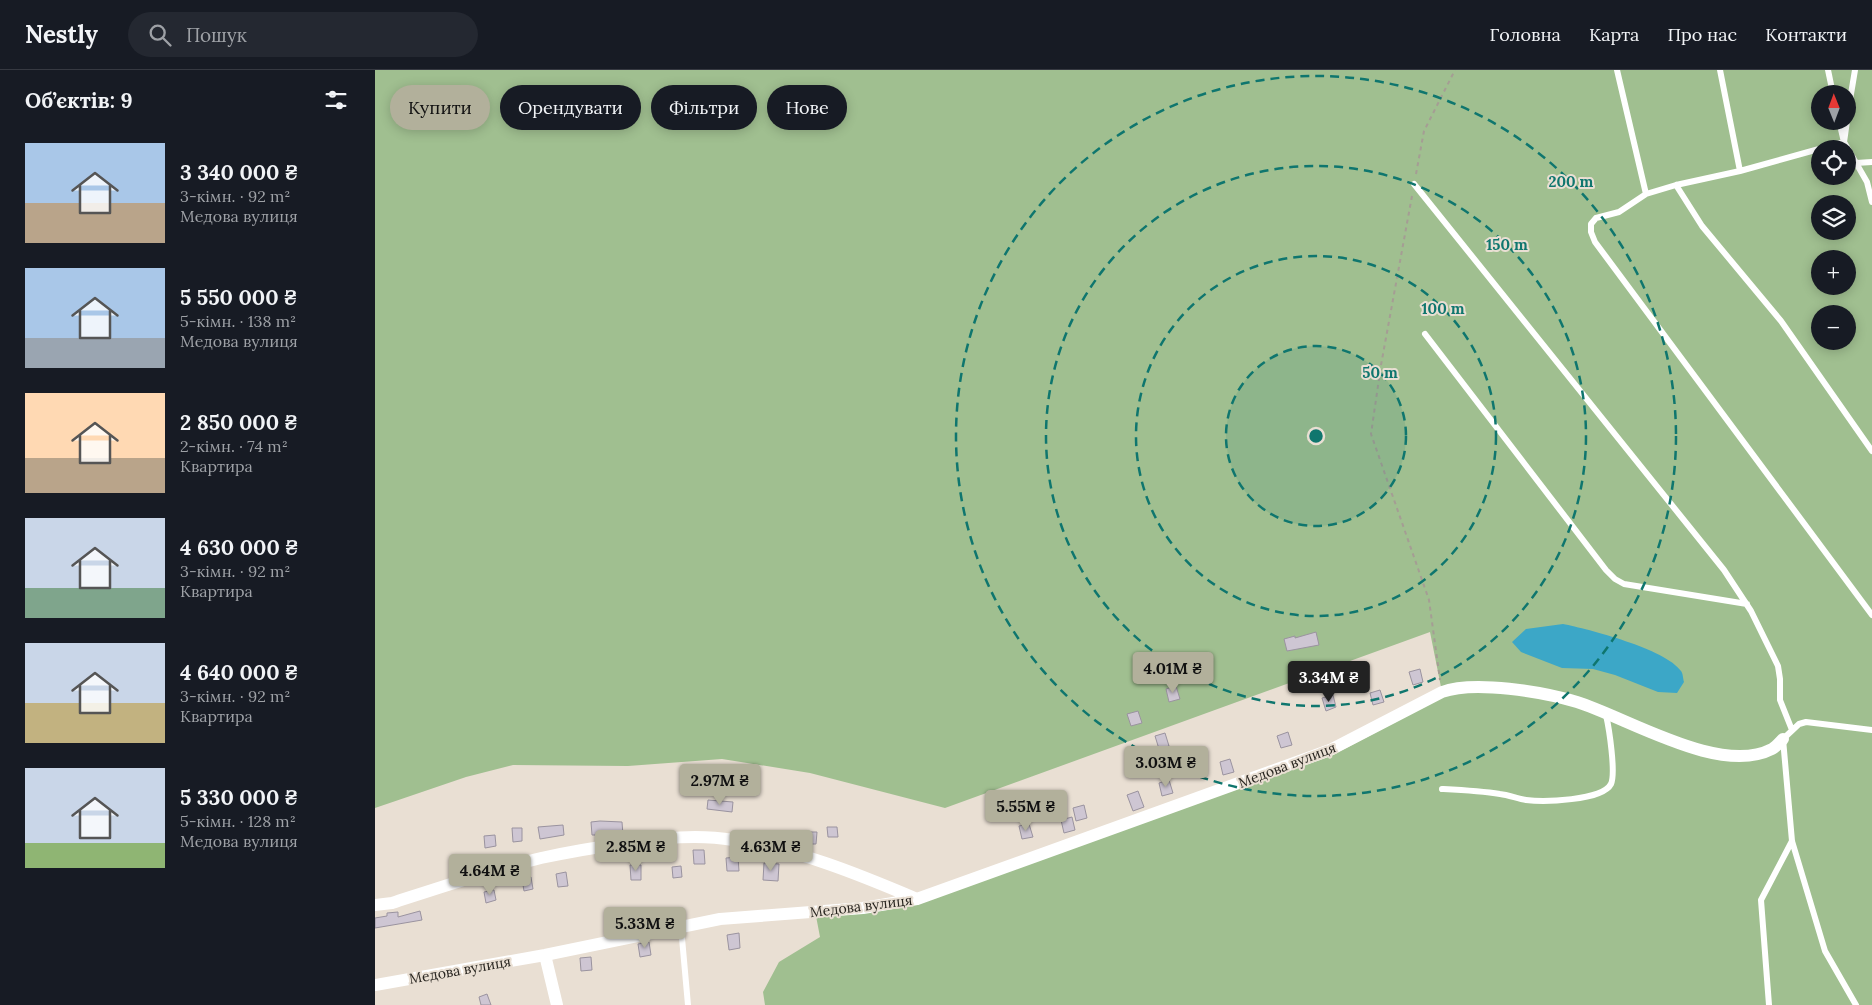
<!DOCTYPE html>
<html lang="uk">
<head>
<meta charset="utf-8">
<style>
	:root { --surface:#171b24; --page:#242831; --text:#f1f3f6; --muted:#9ea1a6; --line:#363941; --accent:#b2b09b }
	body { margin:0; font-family:Lora,serif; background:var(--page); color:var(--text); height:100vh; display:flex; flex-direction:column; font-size:19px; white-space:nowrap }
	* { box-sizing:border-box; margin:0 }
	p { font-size:16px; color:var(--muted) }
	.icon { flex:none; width:28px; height:28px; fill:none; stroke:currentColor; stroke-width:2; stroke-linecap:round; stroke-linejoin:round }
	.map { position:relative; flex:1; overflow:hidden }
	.panel { display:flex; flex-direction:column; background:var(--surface); width:375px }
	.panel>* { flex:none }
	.guide { position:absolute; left:15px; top:15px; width:475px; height:45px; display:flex; gap:10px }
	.needle { width:32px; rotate:359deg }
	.controls { position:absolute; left:1436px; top:15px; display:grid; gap:10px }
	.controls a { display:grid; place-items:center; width:45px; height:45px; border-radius:50%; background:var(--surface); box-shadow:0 2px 12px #0003; font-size:25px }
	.price { position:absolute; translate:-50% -42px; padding:0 11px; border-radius:5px; background:var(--accent); color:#111; font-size:16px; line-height:32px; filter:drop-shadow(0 1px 2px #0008) }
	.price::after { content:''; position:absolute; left:50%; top:30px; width:15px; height:11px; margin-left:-8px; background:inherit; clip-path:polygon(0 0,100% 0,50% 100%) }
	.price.on { background:#222; color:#fff }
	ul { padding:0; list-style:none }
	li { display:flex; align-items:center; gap:15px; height:125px; padding:0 25px }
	li span { display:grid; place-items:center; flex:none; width:140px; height:100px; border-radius:0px; color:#555 }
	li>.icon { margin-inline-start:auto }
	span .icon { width:60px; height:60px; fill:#fffc; stroke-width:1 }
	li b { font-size:21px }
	h2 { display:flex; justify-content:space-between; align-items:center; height:60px; padding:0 25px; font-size:21px }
	.chip { padding:0 18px; border-radius:22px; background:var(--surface); box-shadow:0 2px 12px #0003; font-size:18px; line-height:45px }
	.chip.on { background:var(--accent); color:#111 }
	header { display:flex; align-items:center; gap:30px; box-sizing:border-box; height:70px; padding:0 25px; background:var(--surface); border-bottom:1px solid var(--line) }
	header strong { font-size:24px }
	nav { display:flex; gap:28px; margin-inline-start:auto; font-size:18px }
	.search { width:350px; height:45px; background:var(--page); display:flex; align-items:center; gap:12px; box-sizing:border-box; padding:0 18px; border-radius:28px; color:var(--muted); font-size:19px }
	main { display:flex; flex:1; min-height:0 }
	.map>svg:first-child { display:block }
</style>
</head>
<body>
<header>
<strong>Nestly</strong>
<div class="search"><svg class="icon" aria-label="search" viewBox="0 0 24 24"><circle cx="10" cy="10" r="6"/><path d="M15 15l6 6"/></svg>Пошук</div>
<nav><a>Головна</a><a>Карта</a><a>Про нас</a><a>Контакти</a></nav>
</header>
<main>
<section class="panel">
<h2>Об’єктів: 9<svg class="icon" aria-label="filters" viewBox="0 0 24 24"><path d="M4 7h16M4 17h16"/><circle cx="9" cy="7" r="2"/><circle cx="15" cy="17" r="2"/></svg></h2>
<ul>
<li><span style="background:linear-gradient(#a9c7e8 60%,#b9a48a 0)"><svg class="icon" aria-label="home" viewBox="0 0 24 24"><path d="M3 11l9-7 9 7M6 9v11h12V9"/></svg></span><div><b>3 340 000 ₴</b><p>3-кімн. · 92 m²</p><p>Медова вулиця</p></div></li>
<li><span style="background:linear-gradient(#a9c7e8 70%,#9aa5b1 0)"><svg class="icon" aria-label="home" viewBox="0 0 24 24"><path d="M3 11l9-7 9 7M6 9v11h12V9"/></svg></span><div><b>5 550 000 ₴</b><p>5-кімн. · 138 m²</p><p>Медова вулиця</p></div></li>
<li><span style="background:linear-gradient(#ffd9b3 65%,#b9a48a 0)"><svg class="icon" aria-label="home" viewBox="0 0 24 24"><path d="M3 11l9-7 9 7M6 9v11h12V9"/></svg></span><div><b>2 850 000 ₴</b><p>2-кімн. · 74 m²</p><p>Квартира</p></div></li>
<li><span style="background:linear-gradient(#c9d6e8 70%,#7fa58c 0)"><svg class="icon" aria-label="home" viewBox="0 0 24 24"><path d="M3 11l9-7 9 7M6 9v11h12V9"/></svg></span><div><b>4 630 000 ₴</b><p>3-кімн. · 92 m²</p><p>Квартира</p></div></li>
<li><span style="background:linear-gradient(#c9d6e8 60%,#c2b280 0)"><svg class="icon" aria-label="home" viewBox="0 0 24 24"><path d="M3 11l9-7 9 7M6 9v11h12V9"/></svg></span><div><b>4 640 000 ₴</b><p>3-кімн. · 92 m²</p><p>Квартира</p></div></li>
<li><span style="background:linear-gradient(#c9d6e8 75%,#8fb573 0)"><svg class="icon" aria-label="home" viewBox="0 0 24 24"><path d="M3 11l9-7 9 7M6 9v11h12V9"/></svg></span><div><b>5 330 000 ₴</b><p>5-кімн. · 128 m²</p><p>Медова вулиця</p></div></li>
</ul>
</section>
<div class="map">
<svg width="1497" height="935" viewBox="0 0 1497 935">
	<rect width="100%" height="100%" fill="#e9dfd3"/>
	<!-- green -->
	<path fill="#a0bf90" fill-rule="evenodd" d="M0,0H1497V935H390L388,922L404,892L445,867L441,846L545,832L960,684L1068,627L1055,562L570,738L435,703L347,689L253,696L138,695L91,707L0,738ZM1445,24H1472V51H1445ZM1445,79H1472V106H1445ZM1445,134H1472V161H1445ZM1445,189H1472V216H1445ZM1445,244H1472V271H1445Z"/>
	<!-- water -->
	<path fill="#3ca7c7" d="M1188,554C1213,559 1291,579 1306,601C1308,603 1308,609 1309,612L1302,623L1283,622L1240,605L1218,599L1187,598L1146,582L1137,572L1151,559Z"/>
	<!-- building -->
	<path fill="#cec6d3" stroke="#9a939f" d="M941,562L944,575L912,581L909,569L920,566V568Z
		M1045,599L1048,612L1038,615L1034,602Z
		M801,616L805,629L794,632L791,619Z
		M1005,620L1009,632L998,635L995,623Z
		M958,625L961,637L951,641L947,628Z
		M763,641L767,653L756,656L752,644Z
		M913,662L917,675L906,678L902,666Z
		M790,663L794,676L784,679L780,666Z
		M855,689L859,702L848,705L845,692Z
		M794,710L798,723L787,726L784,713Z
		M763,721L769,737L758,741L752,725Z
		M333,730L358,732L357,742L332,739Z
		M709,735L712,748L701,751L698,738Z
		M697,747L700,760L689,763L686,750Z
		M225,751L247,752L248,765H217L216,752Z
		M654,754L658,767L647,769L644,756Z
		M188,755L189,765L165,769L163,757Z
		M452,757H462L463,767H453Z
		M137,758H147V771L138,772Z
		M432,762H442L441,774H432Z
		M120,765L121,776L110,778L109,766Z
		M318,780H329L330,794H319Z
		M363,787L364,801H352L351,788Z
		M389,793L404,794L403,811L388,810Z
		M255,795H266V810H256Z
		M306,796L307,807L298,808L297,797Z
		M191,802L193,816L183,817L181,804Z
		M156,807L158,819L149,821L147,809Z
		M119,820L121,830L111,833L109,822Z
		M45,841L47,850L0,858V848L12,846V843L23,842V847Z
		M364,863L365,878L354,880L352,865Z
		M274,872L276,885L265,887L263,874Z
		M216,887L217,900L206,901L205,888Z
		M112,924L116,935H106L104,927Z"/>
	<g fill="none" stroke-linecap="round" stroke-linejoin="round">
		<!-- path -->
		<path stroke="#a59d94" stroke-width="2" stroke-dasharray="4 4" stroke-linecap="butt" d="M1041,104L1049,61L1080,0
			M1037,126L1006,295L996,364L1054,530L1065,610"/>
		<!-- lane -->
		<path stroke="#fff" stroke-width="6" d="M1242,0L1271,124
			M1345,0L1365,101
			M1453,0L1458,24
			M1472,48L1480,0
			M1464,51L1469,72L1365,101L1301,115L1271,124L1244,142L1221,148L1216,154V162L1220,172L1497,545
			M1472,51L1469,72L1492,112L1497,132
			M1481,93L1497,92
			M1039,114L1349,500L1376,541L1403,596L1405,609V630L1417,660
			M1301,115L1327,156L1406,251L1497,381
			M1050,264L1231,500L1240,509L1249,514L1372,534
			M1067,719C1086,720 1106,721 1125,724C1134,725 1143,729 1151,730C1168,732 1227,731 1236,714C1241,703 1234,658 1231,645
			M306,857L313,935
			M1394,935L1386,830L1417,771
			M1481,935L1450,881L1417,771L1408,669L1424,654L1431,652L1497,660"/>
		<!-- street -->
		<path stroke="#fff" stroke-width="12" d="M0,835L17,833C66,817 116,800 166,788C194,782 223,777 252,773C287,768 323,764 358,770C422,779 483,804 542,829
			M170,885L182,935
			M0,915L170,885L345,849L488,838L542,829L955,680L1067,622C1099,610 1169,622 1202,632C1253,648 1345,706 1397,679C1401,677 1405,672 1408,669"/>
	</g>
	<!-- distance rings -->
	<circle cx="941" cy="366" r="90" fill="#0f766e" fill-opacity=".12"/>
	<g fill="none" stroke="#0f766e" stroke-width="2.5" stroke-dasharray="9 6">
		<circle cx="941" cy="366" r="90"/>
		<circle cx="941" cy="366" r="180"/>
		<circle cx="941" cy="366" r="270"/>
		<circle cx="941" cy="366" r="360"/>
	</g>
	<g text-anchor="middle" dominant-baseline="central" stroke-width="4" stroke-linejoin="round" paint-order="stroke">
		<!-- street labels -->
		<g font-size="14" fill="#27241f" stroke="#e9dfd3">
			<text transform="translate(912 695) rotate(-21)">Медова вулиця</text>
			<text transform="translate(486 836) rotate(-7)">Медова вулиця</text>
			<text transform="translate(85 900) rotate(-10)">Медова вулиця</text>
		</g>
	</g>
	<circle cx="941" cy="366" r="8" fill="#0f766e" stroke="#e9dfd3" stroke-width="2.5"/>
	<g font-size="15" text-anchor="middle" font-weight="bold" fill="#0f766e" stroke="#e9dfd3" stroke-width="4" stroke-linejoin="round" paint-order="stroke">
		<text x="1196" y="117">200 m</text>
		<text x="1132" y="180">150 m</text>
		<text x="1068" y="244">100 m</text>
		<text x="1005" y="308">50 m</text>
	</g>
</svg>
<div class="controls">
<a><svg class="needle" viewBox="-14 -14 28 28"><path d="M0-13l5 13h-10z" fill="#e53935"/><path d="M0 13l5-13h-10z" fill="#9ea1a6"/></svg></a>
<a><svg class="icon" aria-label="locate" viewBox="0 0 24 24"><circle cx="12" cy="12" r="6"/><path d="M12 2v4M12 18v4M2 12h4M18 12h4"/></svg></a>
<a><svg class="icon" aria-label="layers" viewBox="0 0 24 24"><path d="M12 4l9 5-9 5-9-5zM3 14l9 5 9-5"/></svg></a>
<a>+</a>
<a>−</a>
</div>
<b class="price" style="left:798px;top:624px">4.01M ₴</b>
<b class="price on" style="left:954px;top:633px">3.34M ₴</b>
<b class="price" style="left:791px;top:718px">3.03M ₴</b>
<b class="price" style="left:345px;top:736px">2.97M ₴</b>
<b class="price" style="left:651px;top:762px">5.55M ₴</b>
<b class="price" style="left:261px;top:802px">2.85M ₴</b>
<b class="price" style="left:396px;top:802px">4.63M ₴</b>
<b class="price" style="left:115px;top:826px">4.64M ₴</b>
<b class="price" style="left:270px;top:879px">5.33M ₴</b>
<div class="guide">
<a class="chip on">Купити</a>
<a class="chip">Орендувати</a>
<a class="chip">Фільтри</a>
<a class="chip">Нове</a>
</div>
</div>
</main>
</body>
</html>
